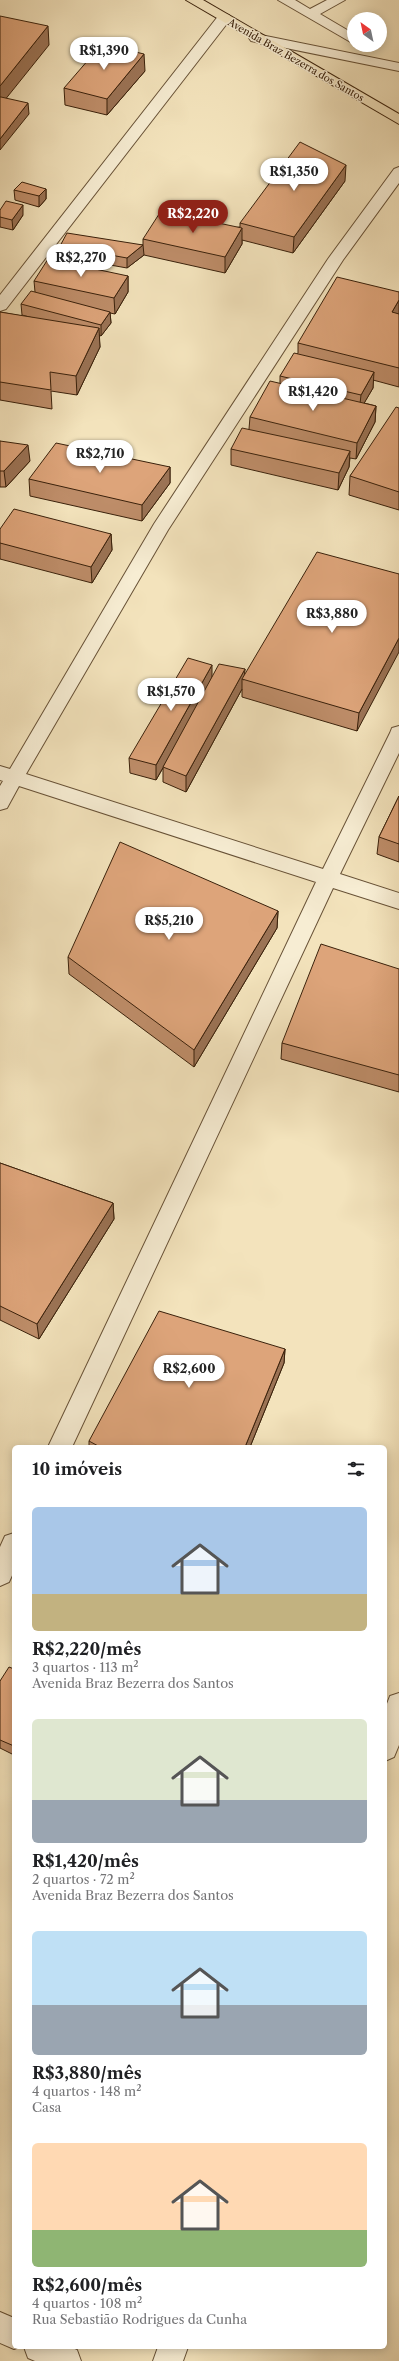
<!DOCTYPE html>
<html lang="pt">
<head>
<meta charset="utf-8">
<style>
	:root { --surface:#fff; --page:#f6f6f6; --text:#202124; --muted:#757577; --accent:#8f2418 }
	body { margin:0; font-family:"Libre Caslon Text",serif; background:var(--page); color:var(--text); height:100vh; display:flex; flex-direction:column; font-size:15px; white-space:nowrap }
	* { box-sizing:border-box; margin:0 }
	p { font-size:13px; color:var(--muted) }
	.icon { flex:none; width:22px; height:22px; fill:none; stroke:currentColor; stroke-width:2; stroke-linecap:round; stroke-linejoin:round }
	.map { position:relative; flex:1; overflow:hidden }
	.panel { position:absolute; left:12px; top:1445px; width:375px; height:904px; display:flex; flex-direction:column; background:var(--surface); border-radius:6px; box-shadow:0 2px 10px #0003 }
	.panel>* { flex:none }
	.needle { width:26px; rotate:327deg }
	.buttons { position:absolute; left:347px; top:12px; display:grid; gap:8px }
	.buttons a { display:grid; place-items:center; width:40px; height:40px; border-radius:50%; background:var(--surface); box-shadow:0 2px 10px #0003; font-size:20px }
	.price { position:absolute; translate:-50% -34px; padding:0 9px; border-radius:14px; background:#fff; color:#222; font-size:13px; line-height:26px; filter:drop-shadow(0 1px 2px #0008) }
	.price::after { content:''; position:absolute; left:50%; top:24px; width:12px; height:9px; margin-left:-6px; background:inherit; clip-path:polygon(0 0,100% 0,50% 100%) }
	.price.on { background:var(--accent); color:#fff }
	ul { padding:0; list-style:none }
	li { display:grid; align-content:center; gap:8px; height:212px; padding:0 20px }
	li span { display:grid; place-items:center; height:124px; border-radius:6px; color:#555 }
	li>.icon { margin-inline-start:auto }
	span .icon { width:72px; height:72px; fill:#fffc; stroke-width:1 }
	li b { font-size:17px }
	h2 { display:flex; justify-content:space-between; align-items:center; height:48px; padding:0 20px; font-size:17px }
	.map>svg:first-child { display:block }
</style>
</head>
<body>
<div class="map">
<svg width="399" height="2361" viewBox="0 0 399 2361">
	<rect width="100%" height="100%" fill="#f3e3bc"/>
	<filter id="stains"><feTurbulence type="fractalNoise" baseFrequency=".005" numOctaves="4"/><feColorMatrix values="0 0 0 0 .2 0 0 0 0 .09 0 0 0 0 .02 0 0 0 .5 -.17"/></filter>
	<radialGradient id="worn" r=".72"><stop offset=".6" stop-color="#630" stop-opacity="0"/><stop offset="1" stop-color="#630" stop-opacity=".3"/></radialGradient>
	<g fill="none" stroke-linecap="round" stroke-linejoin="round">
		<!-- minor casing -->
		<g stroke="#685237" stroke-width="2">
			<path id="minor" d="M278,0H295L310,9L327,0H345L320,14L354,34V44Z
				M224,14L229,15L231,18L229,21L6,309L0,311V295L219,15Z
				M256,34L399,63V71L251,41L249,38Z
				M399,167V183L343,260L168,530L26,774L323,869L390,733L392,728L399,726V753L340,874L399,893V909L333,888L72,1447H48L316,882L19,786L7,808L0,810V786L3,781L0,780V766L10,769L154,524L328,259L394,169Z
				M14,1533V1571L9,1582L0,1586V1547L5,1536Z
				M399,1693V1745L394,1757L385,1761V1709L390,1696Z
				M0,2312L14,2318V2347H19L14,2349L0,2343Z
				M24,2347H70L77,2350L81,2361H35L28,2358Z
				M158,2347H188L183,2361H153Z"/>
		</g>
		<!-- major casing -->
		<g stroke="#3a210b" stroke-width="2">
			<path id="major" d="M186,0H203L399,114V124Z"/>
		</g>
		<!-- minor -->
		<use href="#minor" fill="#f7edd3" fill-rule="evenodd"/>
		<!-- major -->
		<use href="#major" fill="#f3e3bc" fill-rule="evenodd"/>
	</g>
	<!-- wall -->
	<path fill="#be8d69" stroke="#3a210b" d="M145,71L107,115L65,105L64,88Z
		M345,181L293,253L242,240V244L225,273L144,255L127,268L60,256V246L143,245V239L240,227V223Z
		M46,189V199L39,207L15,200L14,190Z
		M0,210L23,215L13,230L0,227Z
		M128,276V292L115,314L110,313L111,323L101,336L99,335L100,347L77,395L51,391L52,409L0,400V312L33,318L22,315L21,304L35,292L34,281Z
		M399,292V387L373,380V388L364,403L376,406L375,422L356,459L350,458L349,467L338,490L231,465V449L249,429L250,417L280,384V376L298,353V343Z
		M399,408V510L349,495L350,476Z
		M0,441L30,461L6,487H0Z
		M170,467V483L142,521L30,496L29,479Z
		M0,529L111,534L112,550L92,583L0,559Z
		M399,574L357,731L242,697V689L186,792L163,782V768L156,780L130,773L129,758L212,677L245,669L244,675Z
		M399,796V862L377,854L379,837Z
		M278,911L277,928L194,1067L69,974L68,957Z
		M399,969V1092L281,1059L282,1043Z
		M0,1163L113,1203L114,1219L39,1339L0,1320Z
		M285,1349L284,1363L250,1447H89V1441Z
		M14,1669V1755L0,1748V1681Z"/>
	<!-- shaded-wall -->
	<path fill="#9b7355" stroke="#3a210b" d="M48,26L49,45L0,106V86Z
		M144,54L145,71L107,115V99Z
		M28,103L29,114L0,150V139Z
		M346,165L345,181L293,253L294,237Z
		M46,189V199L39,207V196Z
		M23,205V215L13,230L12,220Z
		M242,228V244L225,273V257Z
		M143,245L144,255L127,268V258Z
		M128,276V292L115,314L114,298Z
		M399,300V316L392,312Z
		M110,312L111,323L101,336V325Z
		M99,328L100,347L77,395L76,376Z
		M374,372L373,388L359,412L361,395Z
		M376,406L375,422L356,459L357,443Z
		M28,445L30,461L6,487L4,471Z
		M350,451L349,467L338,490L339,473Z
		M170,467V483L142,521V505Z
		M111,534L112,550L92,583L91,567Z
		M399,638V652L357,731L359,713Z
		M212,665V681L156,780V765Z
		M245,669L244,680L242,679V689L186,792V776Z
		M278,911L277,928L194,1067V1050Z
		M113,1203L114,1219L39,1339L37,1324Z
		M285,1349L284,1363L250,1447H245Z"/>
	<!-- building -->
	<path fill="#dda47a" stroke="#3a210b" d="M0,16L48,26L0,86Z
		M102,44L144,54L107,99L64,88Z
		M0,97H1L28,103L0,139Z
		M300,142L346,165L294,237L240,223Z
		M22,182L46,189L39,196L14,190Z
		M6,201L23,205L12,220L0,217V210Z
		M161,211L242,228L225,257L143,239Z
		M67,233L143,245L127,258L60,246Z
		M48,259L128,276L114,298L34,281Z
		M337,277L399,292V300L392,312L399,314V368L298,343Z
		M31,291L110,312L101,325L21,304Z
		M0,312L99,328L76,376L50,372L51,390L0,382Z
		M294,353L374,372L361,395L280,376Z
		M270,381L376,406L357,443L250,417Z
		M396,407L399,408V492L350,476Z
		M242,428L350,451L339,473L231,449Z
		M0,441L28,445L4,471H0Z
		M56,443L170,467L142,505L29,479Z
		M14,509L111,534L91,567L0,543V529Z
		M317,552L399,574V638L359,713L242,679Z
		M188,658L212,665L156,765L129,758Z
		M219,664L245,669L186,776L163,767Z
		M399,796V844L379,837Z
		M120,842L278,911L194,1050L68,957Z
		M321,944L399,969V1075L282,1043Z
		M0,1163L113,1203L37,1324L0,1306Z
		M159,1311L285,1349L245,1447H100L89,1441Z
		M9,1667L14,1669V1746L0,1740V1681Z"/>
	<g text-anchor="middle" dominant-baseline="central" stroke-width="3" stroke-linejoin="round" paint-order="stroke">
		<!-- far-street labels -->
		<g font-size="10" fill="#3a210b" stroke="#f7edd3">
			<text transform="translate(296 60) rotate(30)">Avenida Braz Bezerra dos Santos</text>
		</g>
	</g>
	<rect width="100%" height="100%" filter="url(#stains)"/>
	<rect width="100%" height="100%" fill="url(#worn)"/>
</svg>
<div class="buttons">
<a><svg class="needle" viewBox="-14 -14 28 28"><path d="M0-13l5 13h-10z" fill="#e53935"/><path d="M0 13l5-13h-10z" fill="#757577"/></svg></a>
</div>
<b class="price" style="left:104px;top:71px">R$1,390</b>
<b class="price" style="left:294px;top:192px">R$1,350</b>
<b class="price on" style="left:193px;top:234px">R$2,220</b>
<b class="price" style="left:81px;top:278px">R$2,270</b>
<b class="price" style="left:313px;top:412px">R$1,420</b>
<b class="price" style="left:100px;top:474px">R$2,710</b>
<b class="price" style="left:332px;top:634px">R$3,880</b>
<b class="price" style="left:171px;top:712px">R$1,570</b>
<b class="price" style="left:169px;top:941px">R$5,210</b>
<b class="price" style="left:189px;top:1389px">R$2,600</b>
<section class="panel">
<h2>10 imóveis<svg class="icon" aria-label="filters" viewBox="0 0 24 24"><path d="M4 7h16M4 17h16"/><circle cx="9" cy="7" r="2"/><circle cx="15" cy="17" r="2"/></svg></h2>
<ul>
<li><span style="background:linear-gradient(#a9c7e8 70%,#c2b280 0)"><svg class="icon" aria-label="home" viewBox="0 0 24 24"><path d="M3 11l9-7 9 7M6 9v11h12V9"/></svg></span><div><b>R$2,220/mês</b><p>3 quartos · 113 m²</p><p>Avenida Braz Bezerra dos Santos</p></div></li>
<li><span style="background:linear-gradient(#dfe7d0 65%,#9aa5b1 0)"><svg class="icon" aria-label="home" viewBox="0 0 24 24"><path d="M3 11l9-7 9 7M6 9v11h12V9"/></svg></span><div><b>R$1,420/mês</b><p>2 quartos · 72 m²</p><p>Avenida Braz Bezerra dos Santos</p></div></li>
<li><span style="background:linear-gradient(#bfe0f5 60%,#9aa5b1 0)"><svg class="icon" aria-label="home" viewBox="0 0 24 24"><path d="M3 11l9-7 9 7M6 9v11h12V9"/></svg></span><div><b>R$3,880/mês</b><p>4 quartos · 148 m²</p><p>Casa</p></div></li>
<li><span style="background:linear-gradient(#ffd9b3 70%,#8fb573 0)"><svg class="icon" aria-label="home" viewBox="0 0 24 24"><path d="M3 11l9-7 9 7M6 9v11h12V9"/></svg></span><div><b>R$2,600/mês</b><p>4 quartos · 108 m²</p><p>Rua Sebastião Rodrigues da Cunha</p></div></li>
</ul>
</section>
</div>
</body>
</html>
